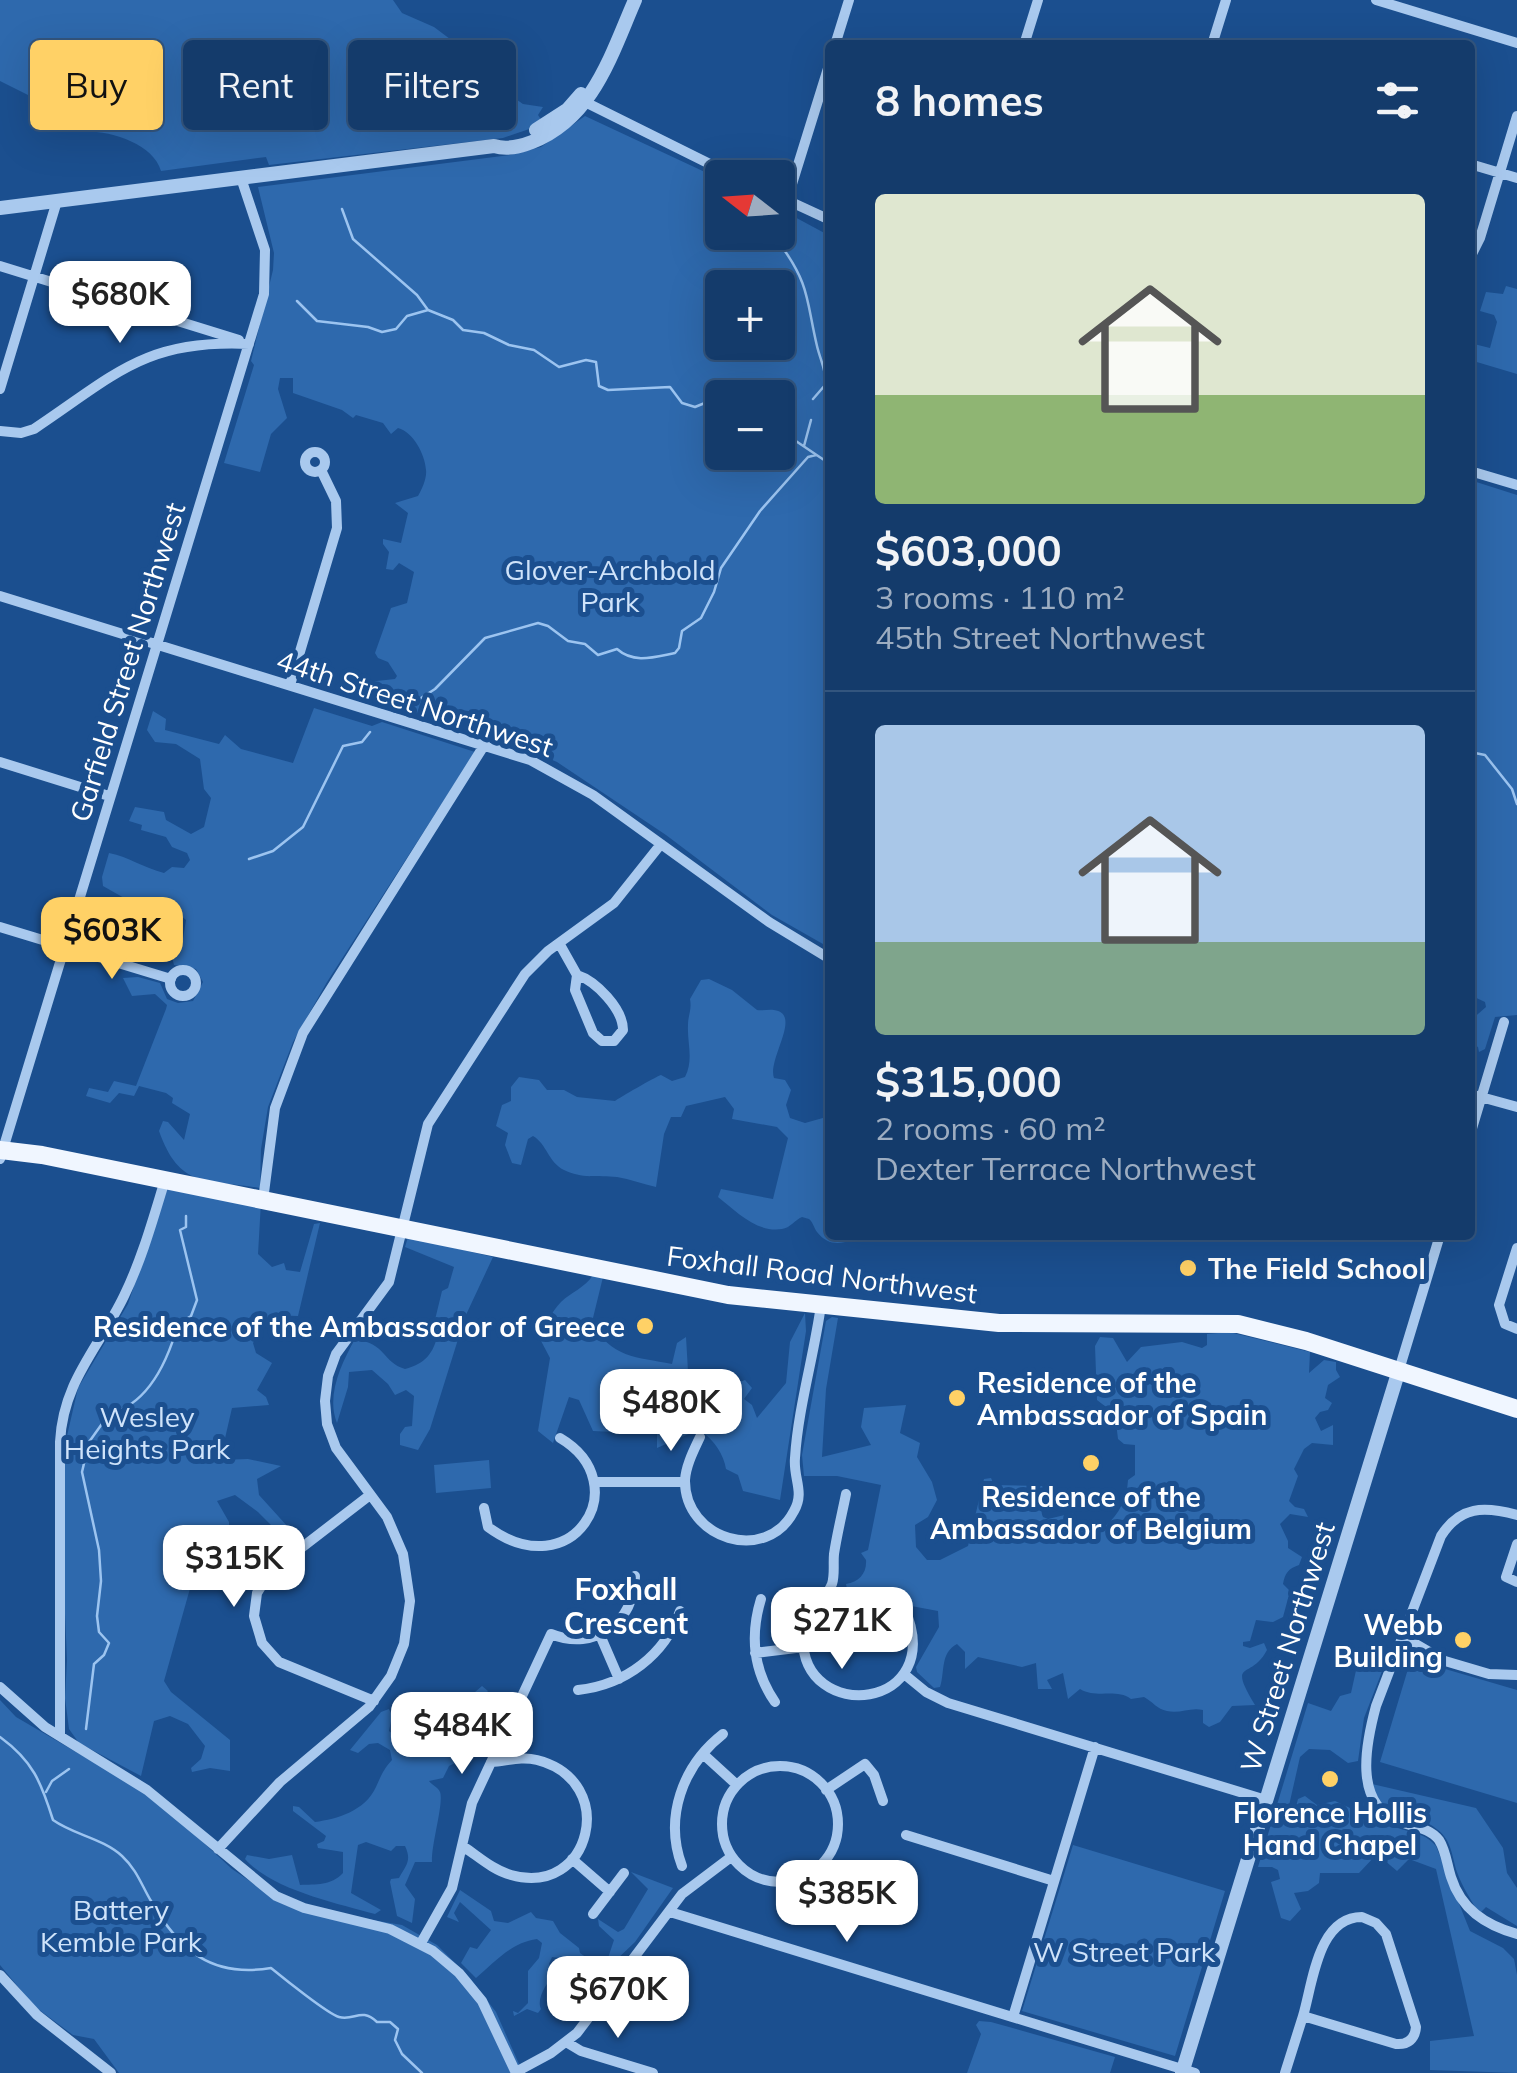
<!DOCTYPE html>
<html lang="en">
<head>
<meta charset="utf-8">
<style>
	:root { --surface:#143b6b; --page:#214673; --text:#f1f3f6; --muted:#9dadc1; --line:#33557e; --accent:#ffd166 }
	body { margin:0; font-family:Mulish,sans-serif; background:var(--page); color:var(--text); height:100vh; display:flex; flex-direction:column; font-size:38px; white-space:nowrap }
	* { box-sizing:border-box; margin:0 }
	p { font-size:32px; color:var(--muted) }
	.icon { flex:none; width:55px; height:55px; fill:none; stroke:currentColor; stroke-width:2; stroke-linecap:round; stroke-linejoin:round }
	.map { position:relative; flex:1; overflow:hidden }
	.details { position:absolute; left:825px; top:40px; width:650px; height:1200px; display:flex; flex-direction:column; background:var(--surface); border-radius:10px; box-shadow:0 10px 40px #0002,0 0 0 2px var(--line) }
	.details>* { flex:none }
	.banner { position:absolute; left:30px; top:40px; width:645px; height:90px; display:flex; gap:20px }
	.needle { width:65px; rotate:287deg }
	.tools { position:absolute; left:705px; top:160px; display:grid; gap:20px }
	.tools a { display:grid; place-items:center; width:90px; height:90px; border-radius:10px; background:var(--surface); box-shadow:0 10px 40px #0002,0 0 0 2px var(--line); font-size:50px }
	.price { position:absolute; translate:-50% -85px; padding:0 22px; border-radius:20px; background:#fff; color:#222; font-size:32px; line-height:65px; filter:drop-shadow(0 2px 5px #0008) }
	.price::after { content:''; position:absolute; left:50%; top:60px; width:30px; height:22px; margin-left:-15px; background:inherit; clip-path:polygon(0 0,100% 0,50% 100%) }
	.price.on { background:var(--accent); color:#111 }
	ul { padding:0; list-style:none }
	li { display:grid; align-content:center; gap:20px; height:530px; padding:0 50px }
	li+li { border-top:2px solid var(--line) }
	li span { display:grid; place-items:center; height:310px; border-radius:10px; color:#555 }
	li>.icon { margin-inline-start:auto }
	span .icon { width:180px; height:180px; fill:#fffc; stroke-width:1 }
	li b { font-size:42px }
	h2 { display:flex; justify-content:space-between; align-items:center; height:120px; padding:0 50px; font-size:42px }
	.tag { padding:0 35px; border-radius:10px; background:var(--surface); box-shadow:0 10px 40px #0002,0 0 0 2px var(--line); font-size:35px; line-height:90px }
	.tag.on { background:var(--accent); color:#111 }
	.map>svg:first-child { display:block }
</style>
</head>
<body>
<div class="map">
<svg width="1517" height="2073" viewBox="0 0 1517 2073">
	<rect width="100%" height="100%" fill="#1b4f8f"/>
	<!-- green -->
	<path fill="#2e69ad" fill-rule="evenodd" d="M0,0H393L402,13L434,27L454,42L488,72L494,84L523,104L543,107L538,115L544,124L503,138L269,165L266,157L161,171C153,142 103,128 76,132L70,116L0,81Z
		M585,116L722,180V232H778V208L830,236V948L772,915L666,835L557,762L508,741L353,694L358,683L395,679L397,676L388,662L378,658L375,653L391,608L407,603L414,572L399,563L393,570L386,569L389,552L383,544V539L401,543L408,513L395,503L418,496C422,489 427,478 426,470C425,454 413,432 398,428L391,434L383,423L356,415L353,418L342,410L293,393V378H280L278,389L287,418L271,434L260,472L224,463L254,365L251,361L273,270L274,253L258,187L510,155L541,147ZM722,288H778V342H722ZM722,398H778V452H722Z
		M1506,286L1517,289V374L1470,360V343L1490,348L1497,322L1494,315L1480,311L1486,292L1503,294Z
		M1470,480L1517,495V1015L1495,1017L1485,1049L1479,1052L1478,1047L1470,1043V1021L1486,1007L1485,1002L1470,995Z
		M314,708L372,726L382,722L475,752L327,982L293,1042L268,1107L261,1149L260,1188C207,1179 180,1190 159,1131L163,1121L168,1122L184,1140L190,1114L172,1103L173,1098L166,1093L139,1086L134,1096L119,1093L110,1103L86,1096L89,1088L108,1092L114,1081L136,1086L166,1009L167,1005L155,994L132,996L123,978L138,977L160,983L167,999L178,1003L193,1001L203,982L196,969L174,965L172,957L182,945L186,920L180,915L161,914L157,906L133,903L103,886L102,877L109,853C129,857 144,868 164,873L172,867L184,868L190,860L187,853L172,847L166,837L141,830L142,825L129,821L135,807L164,812L166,820L191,834L204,827L211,798L204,789L200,759L176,744L155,742L147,730L153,711L166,719L165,730L219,744L225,735L241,749L293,763Z
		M709,979L732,990L757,1010C763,1011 768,1009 774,1010C803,1014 767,1059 774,1078L785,1080L791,1090L786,1105L790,1118L805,1123L830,1116V1235H864C848,1242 831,1250 817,1232C814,1228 813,1222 809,1219L802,1217C795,1220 790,1228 782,1229C756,1233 736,1211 718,1197L721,1189L773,1199L788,1138L777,1127L732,1119L734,1109L725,1097L686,1106L681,1117H671L664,1134L656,1187C643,1184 630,1179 617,1177C597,1175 582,1179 564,1170C548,1162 547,1144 533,1136L528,1139L521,1165L512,1163L505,1145L508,1133L496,1126L502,1105L511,1101V1087L519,1077L539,1080L547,1090H564L577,1097L615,1101C619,1098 655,1077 661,1075L672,1081L685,1077C694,1059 687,1043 688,1025C688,1015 692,1010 690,999L701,980Z
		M170,1179L261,1202L258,1254L272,1267L284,1263L286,1270L300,1272L314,1224L320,1223L298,1316L269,1315L253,1343L256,1353L272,1363L257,1390L266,1397L269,1405L232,1408L220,1460L248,1459L281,1466L257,1479L259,1495L298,1538L290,1544L258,1512L235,1495L217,1501L229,1522V1543L198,1560L164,1681L171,1692L230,1740V1771L210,1768L192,1772L191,1768L201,1759L205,1746L188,1724L170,1716L154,1721L141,1776L79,1743L69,1729L65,1698L67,1660L63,1568L64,1449L78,1388L128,1304Z
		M408,1237L493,1257L465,1317L430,1429L418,1450L400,1445V1434L405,1427L412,1426L414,1396L406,1390L395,1395L388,1384L372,1370L349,1372L348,1387L337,1423C326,1396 341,1364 355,1339C387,1344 382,1362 405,1369C425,1364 434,1353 438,1333L433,1328L442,1291L448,1288L454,1267L405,1247Z
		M593,1275L603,1277L592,1322C610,1358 637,1357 672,1364L677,1343L686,1337L688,1371L735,1384L745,1380L752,1388L744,1399L752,1405L757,1418L786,1383L790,1342L805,1313L806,1331L780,1500L743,1491L738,1475L726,1469C724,1455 714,1440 702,1432L691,1433L657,1448V1434L593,1431L579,1400L569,1397L553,1443L538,1431L550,1358L540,1339C545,1326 551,1312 561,1302C571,1292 585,1288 593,1275Z
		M832,1317L838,1318L826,1389L822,1457L871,1445L861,1427L864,1408L906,1405L900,1433L920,1443L917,1457L932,1482L937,1500L928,1517L915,1525L916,1547L927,1560H940L968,1546L984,1479L991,1478L994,1485L1042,1486C1048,1496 1038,1506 1043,1517L1048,1519L1073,1513L1074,1517L1069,1523L1077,1530L1097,1532C1116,1520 1127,1502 1128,1480L1135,1475V1445L1124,1444L1118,1439L1115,1414L1097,1400L1095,1346L1100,1337L1113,1338L1127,1362L1141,1347L1182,1342L1202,1348L1207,1345V1334L1229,1332L1310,1352L1309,1373L1324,1360L1336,1362V1370L1340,1377L1328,1385L1325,1398L1332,1403L1328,1410L1320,1412L1315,1418L1321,1431L1333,1425V1445L1312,1443L1304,1449L1294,1469L1298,1476L1289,1501L1295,1507L1304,1509L1308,1517L1290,1514L1280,1524L1288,1541V1548L1302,1557L1299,1565C1288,1569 1285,1573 1283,1584L1290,1591L1283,1617L1273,1622L1256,1620L1250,1641L1243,1642V1646L1250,1648L1264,1643L1267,1650C1251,1681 1227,1658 1255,1705L1232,1706L1220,1722L1209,1727L1203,1723V1710C1190,1707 1180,1714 1167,1711C1157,1709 1153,1702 1144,1697L1131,1699C1116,1688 1097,1699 1080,1689L1068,1699L1063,1673L1047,1680L1052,1689H1038L1036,1663L1022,1667L978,1657L965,1669V1652L957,1644C940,1653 945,1671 940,1687L934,1688L917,1672L916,1667L939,1627L938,1611L895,1603L880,1608L876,1598L847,1589L846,1584C859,1582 867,1573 866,1560L861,1553L868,1550L881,1485L837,1476H804L802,1455L826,1321Z
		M489,1460L491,1488L436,1493L434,1465Z
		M1374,1649L1383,1651L1386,1661L1364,1718L1358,1761L1348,1763L1330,1750L1309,1749L1300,1757L1288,1810H1295L1298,1799L1305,1796L1317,1805L1335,1801L1350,1808L1363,1802C1373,1813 1383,1822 1398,1828C1413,1833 1425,1833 1436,1846L1470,1931L1503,1948L1514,1959L1517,1975V2073L1430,2070V2041L1474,2036L1436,1869L1409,1859L1397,1871L1377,1854L1359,1873H1320L1319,1883L1308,1891L1294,1893L1301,1909L1290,1921L1281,1918L1271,1882L1280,1879L1278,1870L1272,1867H1258L1308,1703L1331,1711L1340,1696L1351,1693L1359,1657Z
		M1411,1659L1517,1690V1803L1380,1762Z
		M482,1686L488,1691L479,1703L457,1762L449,1766L443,1778L429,1781C432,1785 438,1787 440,1792C444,1803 431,1845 432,1862H415L405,1885L415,1899L412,1923L397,1916L390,1882L391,1879L399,1878C406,1865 412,1861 405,1846H396L391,1851L366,1842L358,1845L351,1893L381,1910L375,1914C336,1903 273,1890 245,1859L247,1855L269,1859L292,1855L300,1885C316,1884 331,1886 343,1873V1852L318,1848L317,1844L324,1841L326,1836L293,1811V1806L299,1807L315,1822C337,1819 365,1811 376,1787C381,1776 383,1770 392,1760L390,1750L378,1743L369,1744L358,1753L350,1750L381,1712L389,1709L392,1716L389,1731L408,1746L424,1725L455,1726L475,1692Z
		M0,1700L16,1717L155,1798L232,1869L285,1905L402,1925L437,1945L470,1978L496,2012L523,2073H119L94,2039L73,2035L34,2006L0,1965Z
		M1372,1784L1476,1808L1503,1848L1507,1873L1517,1888V1926L1486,1907L1479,1914C1472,1901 1462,1887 1457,1872C1452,1857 1452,1841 1438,1830C1415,1809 1379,1824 1372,1784Z
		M1073,1845L1225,1891L1175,2056L1022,2011Z
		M631,1872L673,1888L635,1942L614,1962L608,1958L614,1940L599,1926L598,1919L618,1932L624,1929L648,1889Z
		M460,1890L491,1911L494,1921L508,1923L531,1912L536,1918L553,1921L560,1933L579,1948L580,1953L594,1963L614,1966L599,1979L567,1959L552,1957L549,1964L555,1975C547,1981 536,1999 541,2009L538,2013L527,2009L514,2016L513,2011L518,2013L528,2003V1971L539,1958L542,1943L537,1939C510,1943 495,1962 476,1978L461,1963L470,1947L477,1949L491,1930L460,1902L454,1913L459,1922L447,1917Z
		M979,2021L991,2022L1115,2057L1110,2073H967L981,2034L976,2025Z"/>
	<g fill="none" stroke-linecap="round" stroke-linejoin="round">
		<!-- stream -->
		<path stroke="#9cc4f0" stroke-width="2.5" d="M342,209L353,239L417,295L428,310L453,320L463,330L484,333L509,345L534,350L559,367L586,360L596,362L599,386L608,390L670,387L682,403L695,407L717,398H734
			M780,244C810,285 806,299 817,346C820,359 826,370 826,384L813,399
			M297,301L317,321L368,327L382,332L396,329L407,316L428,310
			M778,429L830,464
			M804,446L811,420
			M418,700L435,689L485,638L538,623L548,626L568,641L585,644L598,655L617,649C634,664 654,657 675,653L679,648L682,631L701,618L714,592L721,568L760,511L808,457L816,455
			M1470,752L1485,755L1512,789L1517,804
			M249,859L273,851L303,827L343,746L362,742L370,732
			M86,1729L94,1664L104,1655L109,1643L99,1632L97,1616L101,1581L99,1550L82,1472L89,1442L109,1414C149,1404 168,1360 178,1324L191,1316L197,1300L180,1230L186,1227V1216
			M0,1737C33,1761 41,1782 53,1820C74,1835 102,1838 122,1856C137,1870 141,1884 151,1901C179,1950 211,1978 271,1968C282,1977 328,2014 339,2017C355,2021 361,2007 377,2022H390L398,2029L395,2040L402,2054L422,2073
			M46,1792L52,1781L69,1769"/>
		<!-- minor -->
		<path stroke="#a9c9ee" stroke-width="10" d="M1376,0L1517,43
			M835,45L849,0
			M1024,45L1038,0
			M1212,45L1226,0
			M579,99L738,178
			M1470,164L1517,178
			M778,196L830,220
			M787,200L830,62
			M1470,258L1480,238L1517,116
			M0,266L239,340
			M0,389L57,201
			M0,431L21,433L34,429C115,375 145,339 249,344
			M305 462a10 10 0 1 1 20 0a10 10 0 1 1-20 0Z
			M1470,471L1517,485
			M0,596L530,760L593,795L769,922L830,959
			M290,685L337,528L336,501L321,470
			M0,762L109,796
			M0,927L171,979
			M559,943L577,975L575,990L593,1033L602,1041H614L623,1030C623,1009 596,981 577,975
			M170 983a13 13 0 1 1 26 0a13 13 0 1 1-26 0Z
			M1470,1094L1517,1107
			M1470,1135L1504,1022
			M0,1159L264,294L265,250L241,178
			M263,1200L275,1108L303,1033L485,744
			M1517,1248L1499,1305L1505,1324L1517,1329
			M1399,1370L1440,1235
			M700,1437C694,1450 686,1465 685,1480C684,1539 766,1565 794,1511C805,1492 793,1478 795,1458C798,1408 814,1356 821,1305
			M594,1482H685
			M846,1494C842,1514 837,1534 834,1554C833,1564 835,1575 832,1584C824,1604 804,1609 803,1636C800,1726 950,1711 904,1607
			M370,1495L270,1572L257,1593L254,1616L262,1643L279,1662L374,1701
			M484,1508L488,1527C572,1589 638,1484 560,1438
			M1517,1515C1484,1506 1460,1506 1441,1536L1376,1706C1366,1743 1353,1803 1398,1821C1412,1827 1429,1827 1439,1840C1446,1851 1447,1865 1451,1877C1461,1909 1485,1925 1517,1934
			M1517,1544L1506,1577L1517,1582
			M761,1599C750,1635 753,1670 775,1702
			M600,1635L619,1679
			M1402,1636L1445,1661L1489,1674L1517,1675
			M755,1653L804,1647
			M904,1674L926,1692L948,1703L1266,1800
			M0,1687L45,1727L147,1790L276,1896L304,1908L390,1929L433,1951L459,1973L482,2001L516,2073
			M578,1690C625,1685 665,1655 680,1611
			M60,1736V1442C63,1381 99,1348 124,1296C142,1259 153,1219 165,1180
			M703,1754L737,1785
			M722 1824a58 58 0 1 1 116 0a58 58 0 1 1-116 0Z
			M826,1790L865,1764L874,1775L883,1801
			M906,1835L1054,1881
			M464,1847C479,1857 493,1870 511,1875C591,1898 620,1781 537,1760C521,1756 507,1761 491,1762
			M218,1849L280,1782L369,1707L391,1676L404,1644L410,1601L403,1554L387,1517L336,1448L327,1424L325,1401L328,1376L336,1354L389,1282L428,1124L525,974L548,951L614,903L661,844
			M572,1859L610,1892
			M682,1866C664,1818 682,1766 723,1734
			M670,1912L1195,2073
			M593,1914L624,1873
			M1362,1917L1376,1923L1386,1934L1416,2027C1415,2039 1408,2045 1396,2044L1303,2016C1313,1982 1318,1917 1362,1917Z
			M421,1943L452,1888L472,1803L551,1634C595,1652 635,1622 635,1576
			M0,1975L37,2015L111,2073
			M1013,2017L1095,1747
			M566,2042L581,2051L653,2073
			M516,2072L551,2053L577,2033L682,1894L731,1857
			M1285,2073L1303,2016"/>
		<!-- tertiary -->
		<path stroke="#a9c9ee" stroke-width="14" d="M536,130L567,110L581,94
			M0,208L494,146C507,150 519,147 532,142C593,118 611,55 635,0
			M1182,2073L1399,1370"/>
		<!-- primary -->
		<path stroke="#f0f6ff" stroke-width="18" d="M0,1150L42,1155L728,1295L999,1323L1238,1324L1306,1341L1517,1409"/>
	</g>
	<!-- markers -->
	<g fill="#ffd166" stroke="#1b4f8f" stroke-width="4">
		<circle cx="1188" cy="1268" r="10"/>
		<circle cx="645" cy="1326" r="10"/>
		<circle cx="957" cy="1398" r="10"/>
		<circle cx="1091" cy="1463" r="10"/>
		<circle cx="1463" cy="1640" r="10"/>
		<circle cx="1330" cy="1779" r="10"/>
	</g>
	<g text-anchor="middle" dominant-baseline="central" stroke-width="10" stroke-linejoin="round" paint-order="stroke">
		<!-- park labels -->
		<g font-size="28" fill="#cfe3fa" stroke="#1b4f8f">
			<text x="610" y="569">Glover-Archbold<tspan x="610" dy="32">Park</tspan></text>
			<text x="147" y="1416">Wesley<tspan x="147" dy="32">Heights Park</tspan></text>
			<text x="121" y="1909">Battery<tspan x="121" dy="32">Kemble Park</tspan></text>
			<text x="1124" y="1951">W Street Park</text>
		</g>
		<!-- street labels -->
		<g font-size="28" fill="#fff" stroke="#1b4f8f">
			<text transform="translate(127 662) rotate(-73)">Garfield Street Northwest</text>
			<text transform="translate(415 703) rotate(18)">44th Street Northwest</text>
			<text transform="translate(822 1274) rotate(7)">Foxhall Road Northwest</text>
			<text transform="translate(1287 1647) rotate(-73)">W Street Northwest</text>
		</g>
		<!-- poi labels -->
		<g font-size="28" font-weight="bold" fill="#fff" stroke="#1b4f8f" text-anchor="start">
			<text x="1208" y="1268">The Field School</text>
			<text x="625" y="1326" text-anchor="end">Residence of the Ambassador of Greece</text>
			<text x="977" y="1382">Residence of the<tspan x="977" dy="32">Ambassador of Spain</tspan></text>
			<text x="1091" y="1496" text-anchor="middle">Residence of the<tspan x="1091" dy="32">Ambassador of Belgium</tspan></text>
			<text x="1443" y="1624" text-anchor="end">Webb<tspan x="1443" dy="32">Building</tspan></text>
			<text x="1330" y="1812" text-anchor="middle">Florence Hollis<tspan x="1330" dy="32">Hand Chapel</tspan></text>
		</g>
		<!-- neighbourhood labels -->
		<g font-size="30" font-weight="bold" fill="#fff" stroke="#1b4f8f">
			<text x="626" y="1589">Foxhall<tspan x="626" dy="34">Crescent</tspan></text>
		</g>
	</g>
</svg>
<div class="tools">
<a><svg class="needle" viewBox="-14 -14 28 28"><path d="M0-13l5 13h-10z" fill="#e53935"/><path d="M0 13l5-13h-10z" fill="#9dadc1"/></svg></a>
<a>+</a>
<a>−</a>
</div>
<b class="price" style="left:120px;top:346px">$680K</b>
<b class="price on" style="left:112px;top:982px">$603K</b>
<b class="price" style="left:671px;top:1454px">$480K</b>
<b class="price" style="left:234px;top:1610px">$315K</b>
<b class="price" style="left:842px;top:1672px">$271K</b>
<b class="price" style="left:462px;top:1777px">$484K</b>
<b class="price" style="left:847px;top:1945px">$385K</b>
<b class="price" style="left:618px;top:2041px">$670K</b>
<div class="banner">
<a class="tag on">Buy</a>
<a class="tag">Rent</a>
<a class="tag">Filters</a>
</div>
<section class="details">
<h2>8 homes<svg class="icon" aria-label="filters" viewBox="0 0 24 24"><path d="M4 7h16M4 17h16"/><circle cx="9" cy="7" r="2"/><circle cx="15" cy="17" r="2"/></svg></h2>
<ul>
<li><span style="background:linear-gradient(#dfe7d0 65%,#8fb573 0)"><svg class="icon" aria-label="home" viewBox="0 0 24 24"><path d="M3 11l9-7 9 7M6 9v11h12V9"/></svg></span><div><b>$603,000</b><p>3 rooms · 110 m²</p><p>45th Street Northwest</p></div></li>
<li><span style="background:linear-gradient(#a9c7e8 70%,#7fa58c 0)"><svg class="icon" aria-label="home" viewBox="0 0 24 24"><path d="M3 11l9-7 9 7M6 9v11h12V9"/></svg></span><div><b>$315,000</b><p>2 rooms · 60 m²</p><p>Dexter Terrace Northwest</p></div></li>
</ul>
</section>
</div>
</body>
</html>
